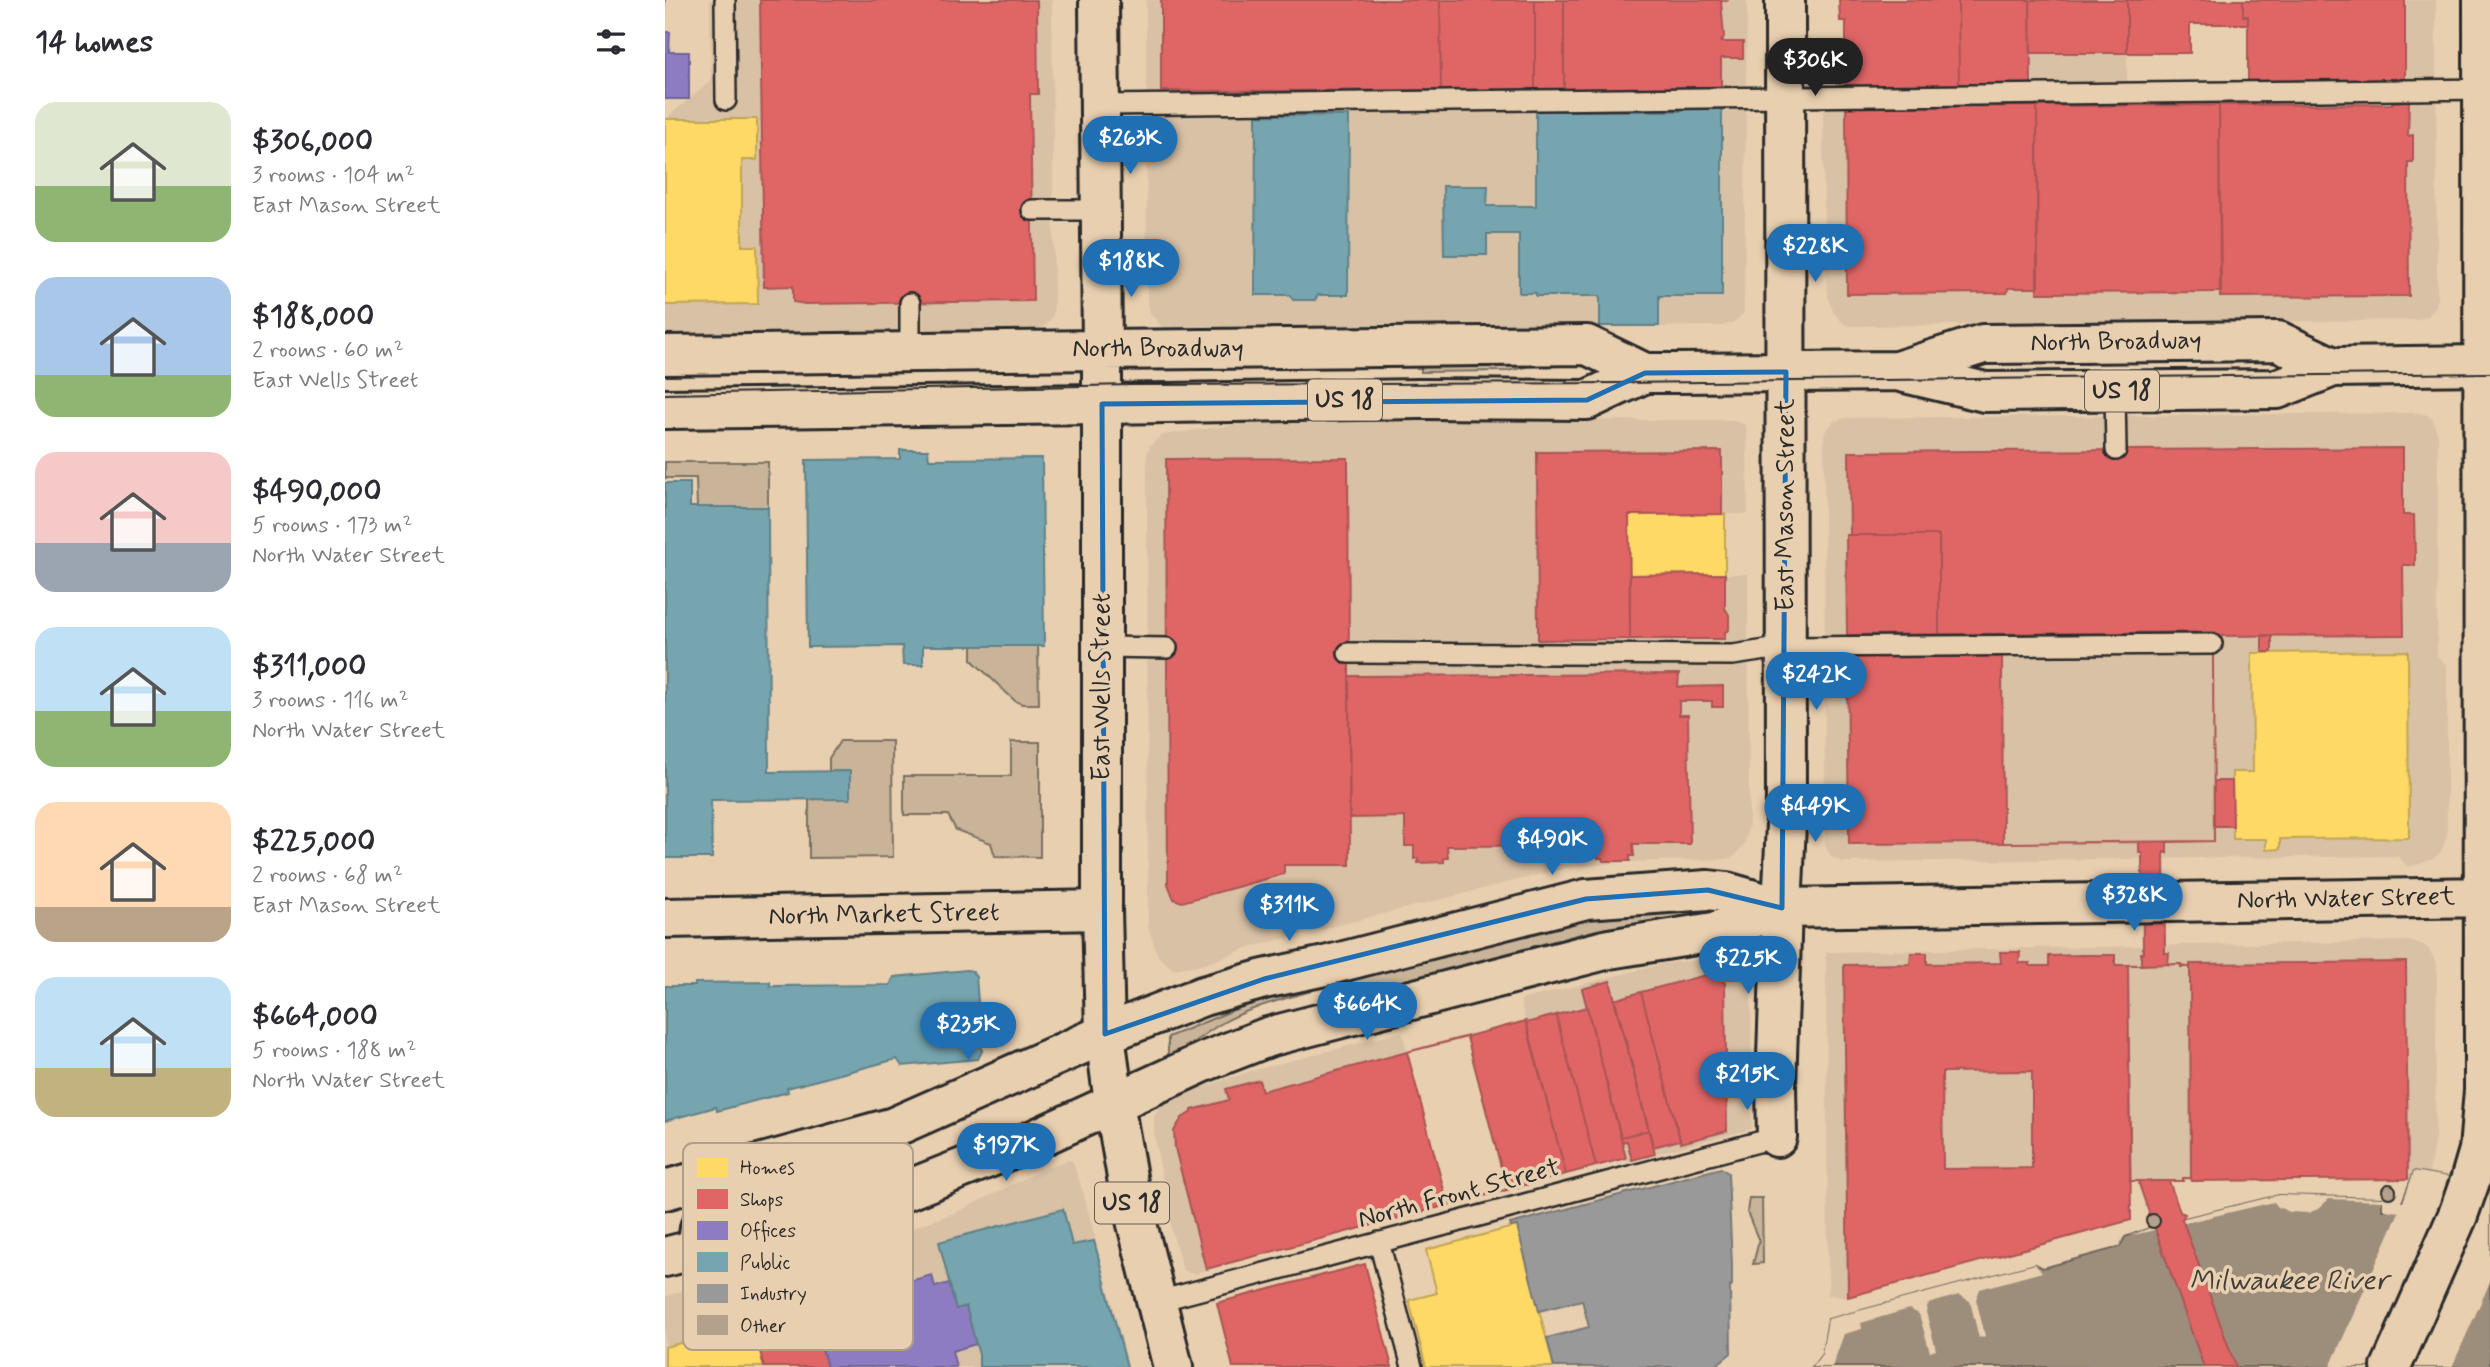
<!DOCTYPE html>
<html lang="en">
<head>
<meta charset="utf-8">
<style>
	:root { --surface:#fff; --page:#f2f2f3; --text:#2b2b33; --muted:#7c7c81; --accent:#1f6fb2 }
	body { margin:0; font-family:Mynerve,sans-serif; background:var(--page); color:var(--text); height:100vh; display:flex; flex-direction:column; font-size:26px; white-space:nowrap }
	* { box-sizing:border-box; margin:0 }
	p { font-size:23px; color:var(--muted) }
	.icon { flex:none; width:38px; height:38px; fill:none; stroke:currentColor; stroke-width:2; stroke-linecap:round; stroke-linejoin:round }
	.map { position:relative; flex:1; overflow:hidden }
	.side { display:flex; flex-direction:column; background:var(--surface); width:665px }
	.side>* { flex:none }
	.price { position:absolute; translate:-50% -60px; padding:0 16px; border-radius:24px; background:var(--accent); color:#fff; font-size:23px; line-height:46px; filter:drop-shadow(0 2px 4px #0008) }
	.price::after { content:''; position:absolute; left:50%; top:42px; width:21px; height:16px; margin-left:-10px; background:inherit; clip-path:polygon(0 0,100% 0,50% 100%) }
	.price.current { background:#222; color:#fff }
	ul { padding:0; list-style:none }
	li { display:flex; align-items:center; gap:21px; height:175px; padding:0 35px }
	li span { display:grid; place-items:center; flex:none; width:196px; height:140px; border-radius:21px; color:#555 }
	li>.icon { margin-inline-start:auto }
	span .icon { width:84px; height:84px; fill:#fffc; stroke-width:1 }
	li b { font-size:30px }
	h2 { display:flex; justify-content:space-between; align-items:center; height:84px; padding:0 35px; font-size:30px }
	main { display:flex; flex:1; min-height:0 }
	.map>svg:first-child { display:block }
</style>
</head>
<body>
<main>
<section class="side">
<h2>14 homes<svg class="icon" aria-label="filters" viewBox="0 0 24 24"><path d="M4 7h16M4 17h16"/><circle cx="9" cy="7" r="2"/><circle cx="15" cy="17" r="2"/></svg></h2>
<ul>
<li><span style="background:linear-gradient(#dfe7d0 60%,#8fb573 0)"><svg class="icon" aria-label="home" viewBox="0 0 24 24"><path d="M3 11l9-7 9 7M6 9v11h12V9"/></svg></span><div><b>$306,000</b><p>3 rooms · 104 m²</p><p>East Mason Street</p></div></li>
<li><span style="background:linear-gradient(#a9c7e8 70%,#8fb573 0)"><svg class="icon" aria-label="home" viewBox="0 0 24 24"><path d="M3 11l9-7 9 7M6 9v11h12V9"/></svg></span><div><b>$188,000</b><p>2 rooms · 60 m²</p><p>East Wells Street</p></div></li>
<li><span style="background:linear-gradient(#f6c9c9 65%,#9aa5b1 0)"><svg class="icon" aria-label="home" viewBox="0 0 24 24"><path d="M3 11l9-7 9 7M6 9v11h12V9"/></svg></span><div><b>$490,000</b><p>5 rooms · 173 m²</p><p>North Water Street</p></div></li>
<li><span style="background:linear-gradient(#bfe0f5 60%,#8fb573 0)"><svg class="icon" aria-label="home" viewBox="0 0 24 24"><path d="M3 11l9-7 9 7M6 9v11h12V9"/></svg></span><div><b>$311,000</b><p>3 rooms · 116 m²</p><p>North Water Street</p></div></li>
<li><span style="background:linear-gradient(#ffd9b3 75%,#b9a48a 0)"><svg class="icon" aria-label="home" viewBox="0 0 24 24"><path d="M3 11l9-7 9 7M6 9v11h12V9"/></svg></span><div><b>$225,000</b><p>2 rooms · 68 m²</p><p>East Mason Street</p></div></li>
<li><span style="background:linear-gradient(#bfe0f5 65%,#c2b280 0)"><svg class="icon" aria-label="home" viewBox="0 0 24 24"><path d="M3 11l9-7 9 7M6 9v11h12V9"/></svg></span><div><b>$664,000</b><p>5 rooms · 188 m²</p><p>North Water Street</p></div></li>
</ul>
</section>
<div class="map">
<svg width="1825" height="1367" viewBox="0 0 1825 1367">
	<rect width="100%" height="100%" fill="#e8cfb0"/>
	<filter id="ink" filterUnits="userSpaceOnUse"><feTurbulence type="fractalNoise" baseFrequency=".0143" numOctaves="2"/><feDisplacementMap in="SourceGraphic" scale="14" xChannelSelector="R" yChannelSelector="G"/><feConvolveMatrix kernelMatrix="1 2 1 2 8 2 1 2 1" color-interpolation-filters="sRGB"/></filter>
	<g filter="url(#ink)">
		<!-- built -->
		<path fill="#d8c1a5" d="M45,0H387L389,304L388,316L382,324L374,329L358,331L1,335L0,119L46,81Z
			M481,0H1082L1079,313L1068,323L1057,326L515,332L498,328L485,313L482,298Z
			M1293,0H1462V83L1294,85Z
			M1578,0H1771L1772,297L1771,306L1763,316L1751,320L1186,326L1179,324L1168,312L1163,298L1159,242L1158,108L1583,105V16Z
			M1754,413L1762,415L1768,420L1773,436L1772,656L1782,667V835L1776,852L1768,859L1749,866H1742L1733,856L1178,862L1166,857L1160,844L1159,433L1169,421L1181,418Z
			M1068,420L1080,425L1082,431L1083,514L964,515L965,574H1083L1084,824L1080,843L1070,856L1062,859L964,862L901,868L582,948L540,964L508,969L493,956L483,927L482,453L485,446L497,435L595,421Z
			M1742,941L1756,944L1763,948L1772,964L1770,1135L1764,1173L1749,1171L1746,1178L1743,1179L1465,1181L1466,1220L1183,1297L1163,1295L1161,952Z
			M1056,957L1073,960L1083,971L1086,983L1087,1129L962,1161L961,1158L901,1174L855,1000L997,964Z
			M737,1032L783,1205L528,1274L518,1270L507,1232L489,1133V1116L496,1105L512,1096L586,1071Z
			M404,1160L408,1162L417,1188L464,1367H0V1296L218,1238L292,1212L383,1167Z"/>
		<!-- green -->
		<path fill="#c9b49a" stroke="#7a7062" stroke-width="2" d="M861,363L862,367L842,371L756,372V364Z
			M0,462H103V507H32L31,478H0Z
			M307,646H373L374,704H357L350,701L307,660Z
			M175,741H227L228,857L144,858V799H185V772L164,771V758Z
			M346,742H375V857L330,856L326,843L291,830L283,815H239V776H346Z
			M1033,909V914L931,930L683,995L681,990L692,974L872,928L933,916Z
			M645,985L646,991C616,1000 586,1007 559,1022C539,1033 524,1048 503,1056V1037L571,1009Z
			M1084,1198H1097L1098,1263L1088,1264L1094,1241L1082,1212Z"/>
		<!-- water -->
		<path fill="#9d8e7b" stroke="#6f665b" stroke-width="2" d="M1749,1171L1819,1183L1825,1181V1367H1147L1157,1354L1163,1319L1370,1264L1378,1268L1455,1247L1460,1237L1495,1224L1614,1195L1717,1198V1210H1734Z"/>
		<!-- pier -->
		<path fill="#e8cfb0" d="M1749,1171L1819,1183L1825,1181V1282L1787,1367H1665L1734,1212L1719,1210L1721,1200V1206L1732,1207L1734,1202H1738Z
			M1614,1195L1717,1198V1201L1664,1199L1653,1209L1643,1213L1625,1212L1613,1207L1609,1202L1464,1236L1495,1224Z
			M1370,1264L1377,1272L1315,1289L1311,1299L1320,1336L1314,1338L1305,1301L1294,1295L1263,1304L1261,1312L1271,1350L1265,1352L1254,1314L1244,1309L1196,1323L1197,1329L1179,1334L1167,1367H1147L1157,1354L1163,1319Z"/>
		<!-- homes -->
		<path fill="#ffd966" stroke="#bfa554" stroke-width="2" d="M1462,0H1525V53H1462Z
			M1525,0H1578V16H1583V24H1525Z
			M0,119H92V160H77V246H92L93,304L0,305Z
			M1060,514V574L965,575L964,515Z
			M1743,651L1744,838L1615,839V849L1601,850V839H1568L1567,772H1588L1587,653Z
			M861,1021L901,1174L842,1190L802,1037Z
			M852,1226L889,1367H761L744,1300L772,1293L761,1250Z
			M626,1284L648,1366L568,1367L552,1303Z
			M89,1324L99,1367H0V1347Z"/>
		<!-- shops -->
		<path fill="#e06666" stroke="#aa5454" stroke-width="2" fill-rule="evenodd" d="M95,0H372L373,94H365L368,301L140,304L128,302V286L99,287Z
			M496,0H775L776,90L496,91Z
			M775,0H870V89L776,90Z
			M870,0H899V89H870Z
			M899,0H1064L1056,1L1059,37L1056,42H1078V58H1056V89H899Z
			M1174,0H1293L1294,85H1181V80H1174V55H1181V21H1175Z
			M1293,0H1365L1366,84L1294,85Z
			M1365,0H1462V53H1366Z
			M1462,0H1578V16H1583V24H1525V53H1462Z
			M1578,0H1740V82L1583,83V16H1578Z
			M1744,101L1743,136L1748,135V162H1743L1744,296L1555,297L1554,105L1727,104V102Z
			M1554,105L1556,292L1372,293V106Z
			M1372,106L1373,288H1343L1342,293L1182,294L1181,107Z
			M1738,448V515H1749L1750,557V565H1738L1739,635L1550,636V632L1274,634V535H1185L1184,452Z
			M1057,451V514L964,515L965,639L873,640L872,452Z
			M683,458L685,865H619V874L517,902L509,899L503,884L501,459Z
			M1181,535H1274V634L1182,635Z
			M1060,574V608L1064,615V630L1060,632V639H965V575Z
			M1597,635H1607V652H1597Z
			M1548,654L1549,841L1502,842V853L1499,852L1500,953H1504L1503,964L1476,965V953H1478L1477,853H1474V842L1338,843L1337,656Z
			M1548,654L1549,841L1338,843L1337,656Z
			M1337,656L1338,843L1184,844L1182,657Z
			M1014,674L1013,687L1058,686V707H1047V701H1014V715H1023L1025,844H968L969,856H965V861H938L937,858H933V845L782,846L783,858H779V862L753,863V858L749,859V846H740V817L684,818V676Z
			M1549,781H1567L1568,826H1549Z
			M1335,952H1355L1354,963H1365V966H1384V956L1417,955H1450V965H1463L1466,1220L1183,1297L1179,965L1245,964L1246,953H1262V964L1336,963ZM1367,1071V1168L1278,1169L1277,1072Z
			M1741,962L1743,1179L1527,1181L1526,1178H1518V1181H1465L1463,965L1514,964L1521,967H1525V964Z
			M1514,964H1516V967H1525L1526,1178H1518V1181H1465L1463,965Z
			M1048,973L1060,983L1062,1131L1016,1143L976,992Z
			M945,981L984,1130L956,1137L917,989Z
			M976,992L1015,1140L988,1147L949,1000Z
			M922,1007L961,1158L931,1166L891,1015Z
			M891,1015L931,1166L901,1174L861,1023Z
			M861,1021L901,1174L783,1205L742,1052Z
			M802,1037L842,1190L783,1205L742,1052Z
			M742,1052L783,1205L541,1269L510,1148L509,1131L517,1118L527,1112V1110L564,1100L561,1089L594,1080L597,1091Z
			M984,1130L990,1154L967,1160L962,1141L957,1142L956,1137Z
			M1473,1181H1504L1515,1212L1520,1214L1517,1219L1571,1367H1539L1487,1220L1482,1219L1484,1213Z
			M700,1264L727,1367H568L552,1303Z
			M141,1285L162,1367H99L82,1300Z"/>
		<!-- offices -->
		<path fill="#8e7cc3" stroke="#706495" stroke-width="2" d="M0,0V32H5L4,52H24V99H0Z
			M267,1275L270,1287L284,1283L291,1309L301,1306L311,1344L287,1351L291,1367H162L146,1307L197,1294L202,1281L212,1290Z"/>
		<!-- public -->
		<path fill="#76a5af" stroke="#608087" stroke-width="2" d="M1015,107H1057V296H994V326H935V296H871V293H854V234H822V255H779L778,186H823L822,206H871V111H1015Z
			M591,115L684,116L683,295H653L650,300H628L625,295H590Z
			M235,450H263L264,459L377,458L379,646H258V665H238L237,646L143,647L141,460L235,459Z
			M0,483H25V507H103L104,772L185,771V799L46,800L47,858H0Z
			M302,970L307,971L311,977L317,1051L313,1059L237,1066L232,1059L122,1088L123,1092L52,1111L51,1107L0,1121V986H30V983L105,982V986L225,985L229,977Z
			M398,1209L407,1245L429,1241L462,1367H314V1355L301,1306L291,1309L274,1242Z"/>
		<!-- industry -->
		<path fill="#999" stroke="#787878" stroke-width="2" d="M1056,1168L1063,1173L1067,1266V1286H1065L1066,1353L1049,1367H889L882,1338L924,1327L917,1300L874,1311L852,1226L846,1227L845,1224Z"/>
		<!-- building -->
		<path fill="#b3a18b" stroke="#2b2b2b" stroke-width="2" d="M1717 1191a7 7 0 1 1 14 0a7 7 0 1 1-14 0Z
			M1481 1221a7 7 0 1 1 14 0a7 7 0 1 1-14 0Z"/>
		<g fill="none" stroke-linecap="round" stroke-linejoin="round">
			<!-- lane casing -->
			<g stroke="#2b2b2b" stroke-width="24">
				<path id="lane" d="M60,0L61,100
					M435,105L1824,89
					M367,210H436
					M245,303V353
					M1450,391L1451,450
					M437,647L502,648
					M683,653L1068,655L1121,647L1547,644
					M714,1242L747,1367
					M490,1302L1112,1137"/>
			</g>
			<!-- street casing -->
			<g stroke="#2b2b2b" stroke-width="44">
				<path id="street" d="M0,918L437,910
					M1112,1137L1111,1086L1117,908"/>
			</g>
			<!-- secondary casing -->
			<g stroke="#2b2b2b" stroke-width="44">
				<path id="secondary" d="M0,355L437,350L434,0
					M0,409L437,404
					M1117,908L1121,824L1120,0
					M0,1190L229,1127L440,1034L538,996L599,979L660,966L921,899L1043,890L1061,892L1117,908L1825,897
					M32,1249L35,1228L75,1171
					M0,1257L207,1204L364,1142L541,1061L603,1037L944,949L1049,932L1117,908
					M1726,1367L1793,1215L1805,1181L1814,1150L1819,1090L1818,0"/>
			</g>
			<!-- primary casing -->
			<g stroke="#2b2b2b" stroke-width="44">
				<path id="primary" d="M1232,371L1318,344L1613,341L1668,367
					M437,404L755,399L922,400L980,373H1010L1232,371L1320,392L1612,389L1668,367L1819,365L1825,367
					M508,1367L466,1200L449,1103L440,1034L437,910V350L922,345L980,373"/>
			</g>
			<!-- lane -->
			<use href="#lane" stroke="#e8cfb0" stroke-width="19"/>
			<!-- street -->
			<use href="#street" stroke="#e8cfb0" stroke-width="38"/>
			<!-- secondary -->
			<use href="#secondary" stroke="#e8cfb0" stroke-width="38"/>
			<!-- primary -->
			<use href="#primary" stroke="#e8cfb0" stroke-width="38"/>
			<!-- tram -->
			<path stroke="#2b2b2b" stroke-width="2" d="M0,394L467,385L956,383L1825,373"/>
		</g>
	</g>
	<!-- marked area -->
	<path fill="none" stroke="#1f6fb2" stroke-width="5" stroke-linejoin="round" d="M1121,372L1117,908L1043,890L921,899L599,979L440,1034L437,404L922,400L980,373Z"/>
	<g text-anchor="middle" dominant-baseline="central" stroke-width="7" stroke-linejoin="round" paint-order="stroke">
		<!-- shield labels -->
		<g fill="#e8cfb0" stroke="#645c53" stroke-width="2">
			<rect x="1420" y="370.5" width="74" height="41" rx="5"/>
			<rect x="643" y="379.5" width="74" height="41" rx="5"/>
			<rect x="430" y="1182.5" width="74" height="41" rx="5"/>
		</g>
		<g font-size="24" font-weight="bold" fill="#2b2b2b">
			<text x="1457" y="391">US 18</text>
			<text x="680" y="400">US 18</text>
			<text x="467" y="1203">US 18</text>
		</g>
		<!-- street labels -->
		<g font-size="26" fill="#2b2b2b" stroke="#e8cfb0">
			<text transform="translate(1451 342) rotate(-1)">North Broadway</text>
			<text x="493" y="349">North Broadway</text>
			<text transform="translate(1121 505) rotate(-90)">East Mason Street</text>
			<text transform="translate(437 687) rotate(-90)">East Wells Street</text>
			<text transform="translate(1681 899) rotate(-1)">North Water Street</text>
			<text transform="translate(219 915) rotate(-1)">North Market Street</text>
			<text transform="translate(794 1194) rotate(-15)">North Front Street</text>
		</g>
		<!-- water labels -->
		<g font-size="28" font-style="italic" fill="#423f3b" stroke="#e8cfb0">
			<text x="1624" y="1281">Milwaukee River</text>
		</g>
	</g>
	<!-- legend -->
	<rect x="18" y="1143" width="230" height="207" rx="10" fill="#e8cfb0" stroke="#af9e88" stroke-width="2"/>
	<rect x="32" y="1158" width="31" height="19" fill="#ffd966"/>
	<rect x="32" y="1189" width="31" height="20" fill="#e06666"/>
	<rect x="32" y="1221" width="31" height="19" fill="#8e7cc3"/>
	<rect x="32" y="1252" width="31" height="20" fill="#76a5af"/>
	<rect x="32" y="1284" width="31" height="19" fill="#999"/>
	<rect x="32" y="1315" width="31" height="20" fill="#b3a18b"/>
	<g font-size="19" fill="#2b2b2b">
		<text x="75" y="1174">Homes</text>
		<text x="75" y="1206">Shops</text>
		<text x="75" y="1237">Offices</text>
		<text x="75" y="1269">Public</text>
		<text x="75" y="1300">Industry</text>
		<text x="75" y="1332">Other</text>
	</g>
</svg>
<b class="price current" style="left:1150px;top:98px">$306K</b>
<b class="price" style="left:465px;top:176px">$263K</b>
<b class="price" style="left:1150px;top:284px">$228K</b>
<b class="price" style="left:466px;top:299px">$188K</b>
<b class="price" style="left:1151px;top:712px">$242K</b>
<b class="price" style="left:1150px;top:844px">$449K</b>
<b class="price" style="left:887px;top:877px">$490K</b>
<b class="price" style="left:1469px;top:933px">$328K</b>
<b class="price" style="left:624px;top:943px">$311K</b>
<b class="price" style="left:1083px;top:996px">$225K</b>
<b class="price" style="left:702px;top:1042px">$664K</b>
<b class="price" style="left:303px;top:1062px">$235K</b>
<b class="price" style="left:1082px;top:1112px">$215K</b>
<b class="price" style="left:341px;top:1183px">$197K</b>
</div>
</main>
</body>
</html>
